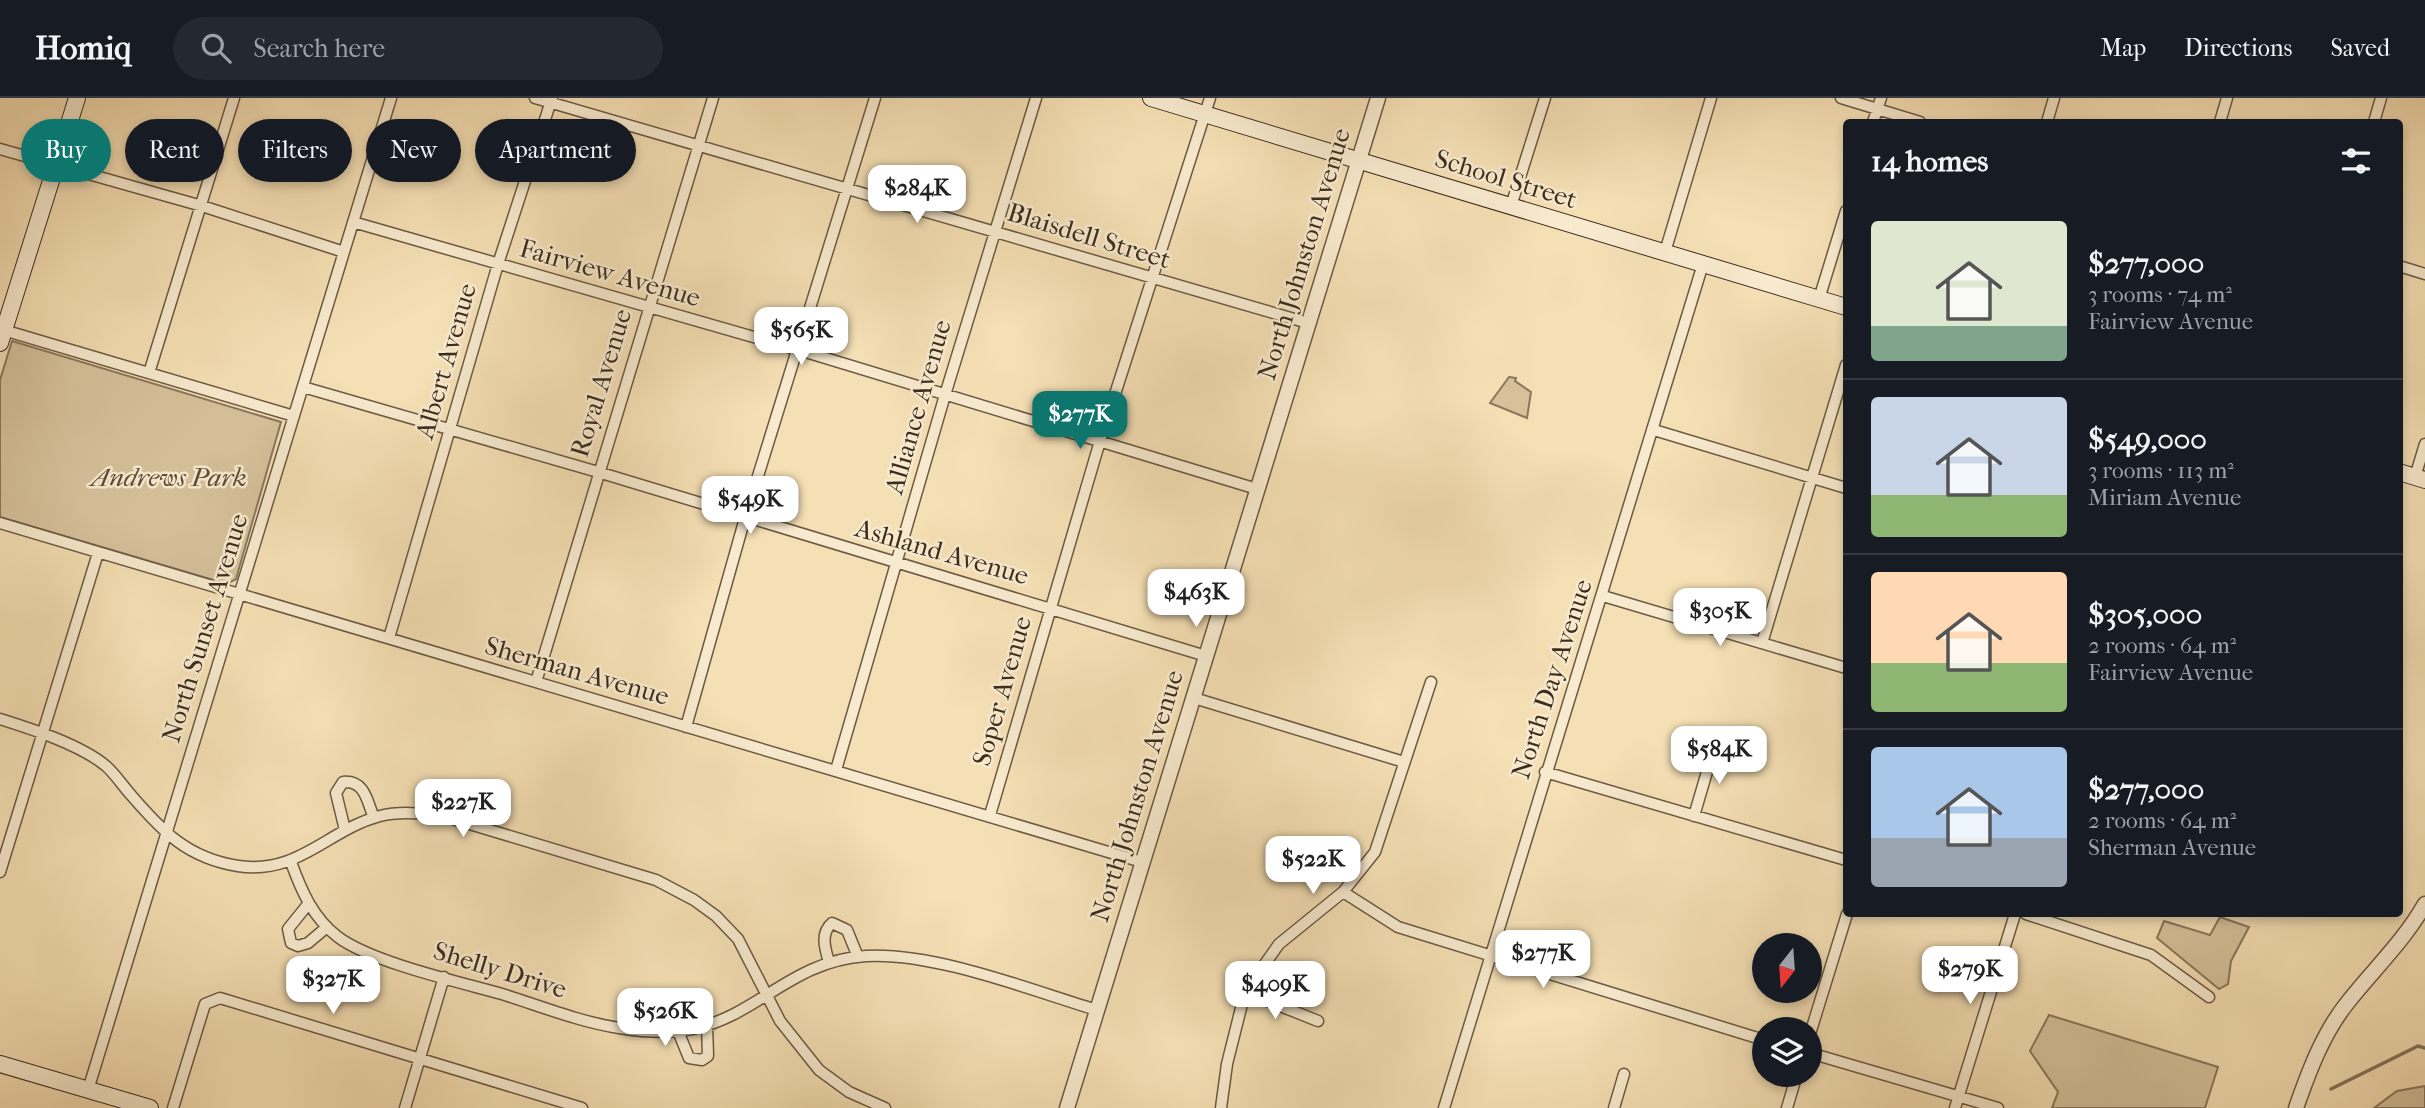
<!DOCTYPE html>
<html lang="en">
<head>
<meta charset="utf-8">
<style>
	:root { --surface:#171b24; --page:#242831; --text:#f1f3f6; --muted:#9ea1a6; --line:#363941; --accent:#0f766e }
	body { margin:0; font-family:"IM FELL French Canon",serif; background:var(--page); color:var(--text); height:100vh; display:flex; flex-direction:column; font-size:26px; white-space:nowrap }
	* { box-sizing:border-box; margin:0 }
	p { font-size:23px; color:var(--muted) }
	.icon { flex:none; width:38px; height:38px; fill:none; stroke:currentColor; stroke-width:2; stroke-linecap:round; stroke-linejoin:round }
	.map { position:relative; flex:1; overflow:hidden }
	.details { position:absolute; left:1843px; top:21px; width:560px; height:798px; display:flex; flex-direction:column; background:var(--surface); border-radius:7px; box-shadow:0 4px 10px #0003 }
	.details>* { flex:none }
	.hud { position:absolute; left:21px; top:21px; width:665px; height:63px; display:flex; gap:14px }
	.needle { width:46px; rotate:197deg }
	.tools { position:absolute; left:1752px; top:835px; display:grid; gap:14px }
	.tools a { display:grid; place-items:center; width:70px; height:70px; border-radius:50%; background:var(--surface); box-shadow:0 4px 10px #0003; font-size:35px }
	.price { position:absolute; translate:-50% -60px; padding:0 16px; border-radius:14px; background:#fff; color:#222; font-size:23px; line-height:46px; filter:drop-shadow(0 2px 4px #0008) }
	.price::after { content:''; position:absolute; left:50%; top:42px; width:21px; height:16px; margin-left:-10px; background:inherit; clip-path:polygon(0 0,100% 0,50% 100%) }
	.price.current { background:var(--accent); color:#fff }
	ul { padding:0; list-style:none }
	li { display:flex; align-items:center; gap:21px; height:175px; padding:0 28px }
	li+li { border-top:2px solid var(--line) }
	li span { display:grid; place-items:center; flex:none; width:196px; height:140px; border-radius:7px; color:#555 }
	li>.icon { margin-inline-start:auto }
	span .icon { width:84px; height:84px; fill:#fffc; stroke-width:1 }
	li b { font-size:30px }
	h2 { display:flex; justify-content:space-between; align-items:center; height:84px; padding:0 28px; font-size:30px }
	.tag { padding:0 24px; border-radius:32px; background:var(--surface); box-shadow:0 4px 10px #0003; font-size:24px; line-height:63px }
	.tag.current { background:var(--accent); color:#fff }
	header { display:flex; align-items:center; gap:42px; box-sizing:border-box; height:98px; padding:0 35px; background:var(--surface); border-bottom:2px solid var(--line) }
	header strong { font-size:33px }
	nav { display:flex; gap:38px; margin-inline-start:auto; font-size:24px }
	.search { width:490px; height:63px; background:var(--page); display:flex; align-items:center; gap:18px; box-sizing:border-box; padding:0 24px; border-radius:38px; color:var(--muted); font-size:26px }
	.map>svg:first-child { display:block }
</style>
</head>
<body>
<header>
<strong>Homiq</strong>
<div class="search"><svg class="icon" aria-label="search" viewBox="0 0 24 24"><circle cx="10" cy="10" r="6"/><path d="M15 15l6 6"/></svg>Search here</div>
<nav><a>Map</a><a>Directions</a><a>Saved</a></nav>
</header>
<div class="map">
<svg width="2425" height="1010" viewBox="0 0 2425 1010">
	<rect width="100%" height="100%" fill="#f5dfb4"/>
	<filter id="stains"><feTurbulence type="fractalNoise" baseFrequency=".00286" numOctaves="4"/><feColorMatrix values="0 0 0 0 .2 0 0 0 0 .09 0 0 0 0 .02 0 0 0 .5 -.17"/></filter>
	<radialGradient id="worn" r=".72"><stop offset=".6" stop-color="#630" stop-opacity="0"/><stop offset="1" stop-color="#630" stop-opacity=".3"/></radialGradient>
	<!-- green -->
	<path fill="#d6c19b" stroke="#8a775d" stroke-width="2" d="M12,243L281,324L236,481L227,486L0,419V282Z
		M1509,279L1516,280L1515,283L1531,294L1527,320L1490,305Z
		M2220,819L2249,829L2231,863L2228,886L2219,891L2157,840L2164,823L2210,837Z
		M2049,917L2218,969L2205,1010H2052L2058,994L2030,953Z
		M2425,988V1010H2374L2397,993Z"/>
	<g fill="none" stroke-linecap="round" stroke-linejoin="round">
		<!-- stream -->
		<path stroke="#86735a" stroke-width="3.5" d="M2331,991L2418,948L2425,950"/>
		<!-- minor casing -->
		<g stroke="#6b5a44" stroke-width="13">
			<path id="minor" d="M535,0L1308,225
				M1841,0L1920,24
				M1873,24L1881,0
				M2047,24L2054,0
				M2220,24L2227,0
				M2374,24L2381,0
				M0,51L202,108L344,154
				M1511,108L1545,0
				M353,124L799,252L1257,391
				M1665,154L1711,0
				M2399,168L2425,176
				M1819,201L1846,113
				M0,231L294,318
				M149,275L234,0
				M303,289L598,374L1206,558
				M1654,332L1846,390
				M2415,379L2425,346
				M0,425L1142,764
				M1603,498L1846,570
				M389,540L498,166L552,0
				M1762,545L1846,267
				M536,584L713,0
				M1194,600L1404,664
				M0,621C32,631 81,647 106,668C115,676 123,688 131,697C162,733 187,760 238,768C299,777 327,732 380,718C403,712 431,716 453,721L656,782L694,802L716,818L738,841L780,923L819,972L849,994L885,1010
				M686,629L745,420L875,0
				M836,672L945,297L1036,0
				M1545,674L1846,762
				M990,717L1100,343L1210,0
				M1694,718L1714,650
				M345,732L336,695L343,684C365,682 367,703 374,720
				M291,764C301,792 313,820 338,839C371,864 459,884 502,896C540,908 580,924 619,930C644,934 668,936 693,931C759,917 791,863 866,858C935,854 1030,892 1097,912
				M0,774L98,455
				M1343,794L1398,829L1764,942
				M309,805L288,831L291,845L298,848L308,845L327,829
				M2026,816L2151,857L2209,899
				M829,864C825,851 820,835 832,825L847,832L858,859
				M1245,894L1318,923
				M678,933L689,960L702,962L708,958L707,927
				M1810,936L1847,816
				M1810,955L1998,1010
				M88,992L391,0
				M173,1010L205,906L220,900L582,1010
				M405,1010L444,879
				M1221,1010L1227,966L1245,894L1279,846L1343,794L1375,754L1431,584
				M1444,1010L1703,166
				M1614,1010L1624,976
				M1787,1010L1797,976
				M1955,1010L2015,816"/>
		</g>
		<!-- tertiary casing -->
		<g stroke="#6b5a44" stroke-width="17">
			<path id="tertiary" d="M1067,1010L1378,0
				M2296,1010C2309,973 2323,935 2348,904C2374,871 2404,843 2425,806"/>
		</g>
		<!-- secondary casing -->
		<g stroke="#3d2d1f" stroke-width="18">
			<path id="secondary" d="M1151,0L1846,209
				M0,245L77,0
				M2399,374L2425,382
				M0,966L150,1010"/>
		</g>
		<!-- minor -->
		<use href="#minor" stroke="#f8eace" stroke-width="10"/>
		<!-- tertiary -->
		<use href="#tertiary" stroke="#f8eace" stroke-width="14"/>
		<!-- secondary -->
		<use href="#secondary" stroke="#f8eace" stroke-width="16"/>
	</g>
	<g text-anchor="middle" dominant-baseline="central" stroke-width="5" stroke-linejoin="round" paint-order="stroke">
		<!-- street labels -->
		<g font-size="26" fill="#3d2d1f" stroke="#f8eace">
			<text transform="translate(1506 81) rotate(17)">School Street</text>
			<text transform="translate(1089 138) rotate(17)">Blaisdell Street</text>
			<text transform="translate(1304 156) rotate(-73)">North Johnston Avenue</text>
			<text transform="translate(610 175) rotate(16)">Fairview Avenue</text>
			<text transform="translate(446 263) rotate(-74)">Albert Avenue</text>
			<text transform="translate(601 285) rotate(-73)">Royal Avenue</text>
			<text transform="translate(918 309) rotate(-74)">Alliance Avenue</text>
			<text transform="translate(942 454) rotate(16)">Ashland Avenue</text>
			<text transform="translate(205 530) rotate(-73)">North Sunset Avenue</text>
			<text transform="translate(577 573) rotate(16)">Sherman Avenue</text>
			<text transform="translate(1552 581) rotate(-72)">North Day Avenue</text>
			<text transform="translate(1002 593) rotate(-74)">Soper Avenue</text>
			<text transform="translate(1137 698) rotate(-73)">North Johnston Avenue</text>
			<text transform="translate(500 872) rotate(17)">Shelly Drive</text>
		</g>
		<!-- park labels -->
		<g font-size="26" font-style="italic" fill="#5c4b38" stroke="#f8eace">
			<text x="169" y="379">Andrews Park</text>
		</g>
	</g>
	<rect width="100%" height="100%" filter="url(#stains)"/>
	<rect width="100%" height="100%" fill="url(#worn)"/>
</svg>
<div class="tools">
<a><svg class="needle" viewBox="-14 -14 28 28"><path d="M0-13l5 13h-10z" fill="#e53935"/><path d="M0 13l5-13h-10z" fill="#9ea1a6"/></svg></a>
<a><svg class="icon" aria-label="layers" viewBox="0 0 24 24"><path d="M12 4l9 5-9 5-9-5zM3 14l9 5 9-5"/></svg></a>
</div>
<b class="price" style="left:917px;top:127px">$284K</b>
<b class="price" style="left:801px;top:269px">$565K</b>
<b class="price current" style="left:1080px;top:353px">$277K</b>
<b class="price" style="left:750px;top:438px">$549K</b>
<b class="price" style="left:1196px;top:531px">$463K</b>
<b class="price" style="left:1720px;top:550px">$305K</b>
<b class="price" style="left:1719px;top:688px">$584K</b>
<b class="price" style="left:463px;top:741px">$227K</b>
<b class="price" style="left:1313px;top:798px">$522K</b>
<b class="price" style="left:1543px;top:892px">$277K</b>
<b class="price" style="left:1970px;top:908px">$279K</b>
<b class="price" style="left:333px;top:918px">$327K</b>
<b class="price" style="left:1275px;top:923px">$409K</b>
<b class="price" style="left:665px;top:950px">$526K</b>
<div class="hud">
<a class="tag current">Buy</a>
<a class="tag">Rent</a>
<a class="tag">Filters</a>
<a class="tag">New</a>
<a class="tag">Apartment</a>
</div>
<section class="details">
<h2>14 homes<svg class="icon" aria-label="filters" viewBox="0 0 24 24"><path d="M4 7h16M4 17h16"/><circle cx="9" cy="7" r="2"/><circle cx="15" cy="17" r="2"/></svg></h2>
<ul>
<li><span style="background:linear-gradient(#dfe7d0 75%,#7fa58c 0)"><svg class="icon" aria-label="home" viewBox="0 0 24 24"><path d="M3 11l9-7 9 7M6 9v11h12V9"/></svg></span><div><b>$277,000</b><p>3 rooms · 74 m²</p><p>Fairview Avenue</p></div></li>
<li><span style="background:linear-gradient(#c9d6e8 70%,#8fb573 0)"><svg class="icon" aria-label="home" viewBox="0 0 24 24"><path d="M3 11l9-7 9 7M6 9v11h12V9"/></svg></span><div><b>$549,000</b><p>3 rooms · 113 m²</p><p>Miriam Avenue</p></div></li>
<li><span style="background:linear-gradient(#ffd9b3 65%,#8fb573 0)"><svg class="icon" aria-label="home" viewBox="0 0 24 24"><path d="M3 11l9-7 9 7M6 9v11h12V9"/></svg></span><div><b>$305,000</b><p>2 rooms · 64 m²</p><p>Fairview Avenue</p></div></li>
<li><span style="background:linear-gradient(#a9c7e8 65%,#9aa5b1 0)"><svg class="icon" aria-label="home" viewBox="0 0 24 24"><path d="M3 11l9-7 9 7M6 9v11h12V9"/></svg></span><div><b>$277,000</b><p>2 rooms · 64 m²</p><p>Sherman Avenue</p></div></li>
</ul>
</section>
</div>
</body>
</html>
